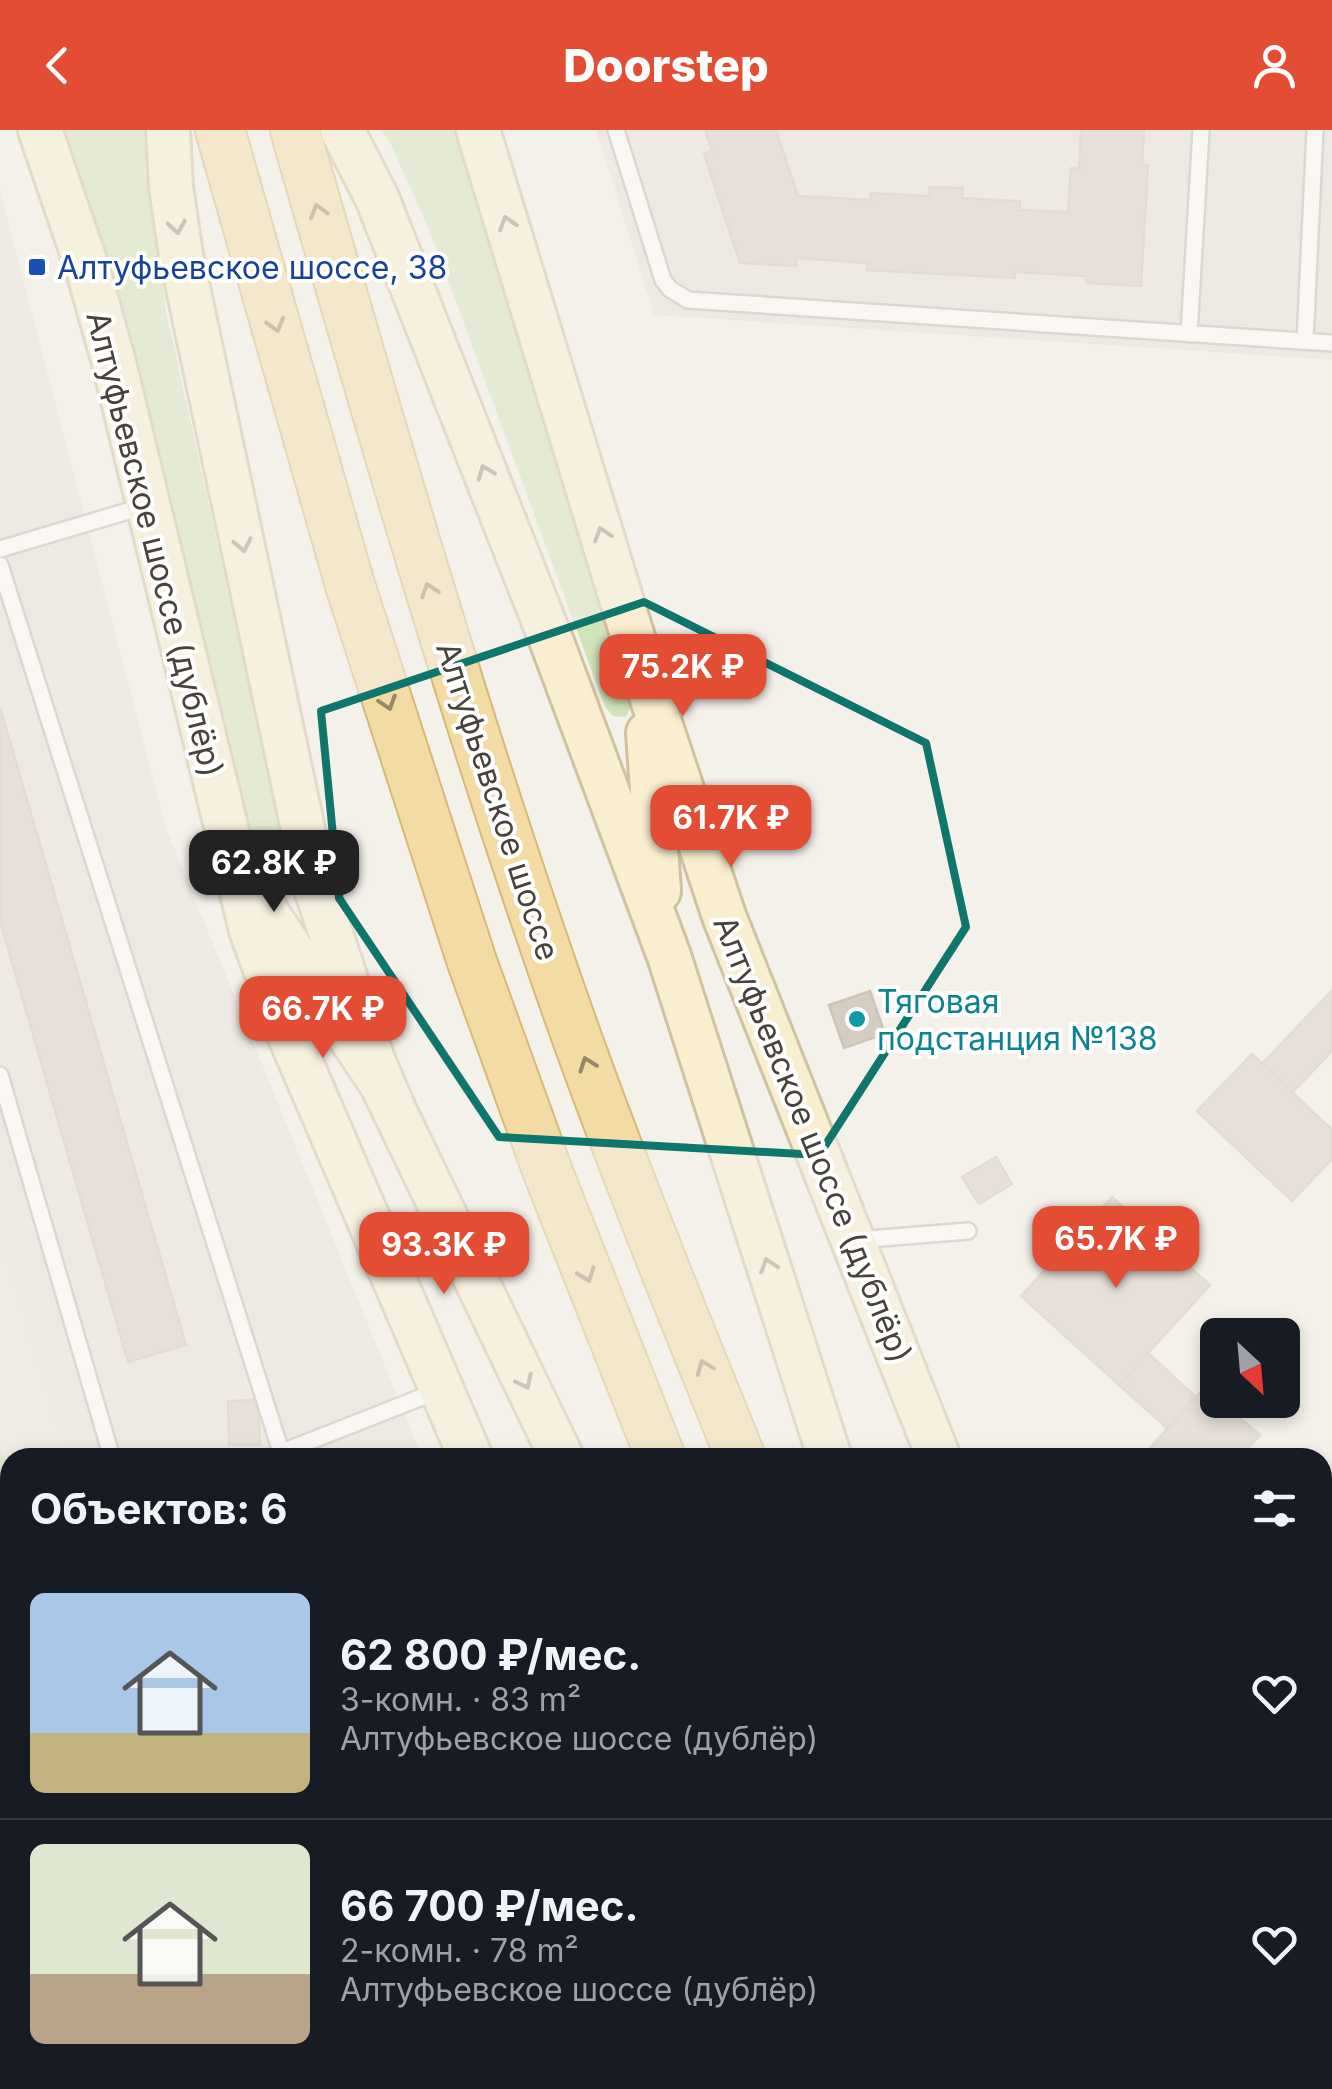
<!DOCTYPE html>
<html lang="ru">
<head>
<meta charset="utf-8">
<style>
	:root { --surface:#171b24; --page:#20242c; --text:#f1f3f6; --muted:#9ea1a6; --line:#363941; --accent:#e24d34 }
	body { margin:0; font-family:Inter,sans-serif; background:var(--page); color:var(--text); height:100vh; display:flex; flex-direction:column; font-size:38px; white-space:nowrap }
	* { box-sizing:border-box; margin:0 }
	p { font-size:32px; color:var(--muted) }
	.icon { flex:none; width:55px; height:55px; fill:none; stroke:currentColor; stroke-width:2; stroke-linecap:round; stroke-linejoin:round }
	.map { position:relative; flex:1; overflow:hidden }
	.drawer { position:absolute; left:0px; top:1318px; width:1332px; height:642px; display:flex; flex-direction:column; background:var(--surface); border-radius:30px 30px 0 0; box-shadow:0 5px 15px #0003 }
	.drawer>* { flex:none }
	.needle { width:65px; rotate:154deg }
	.fabs { position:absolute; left:1200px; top:1188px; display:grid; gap:20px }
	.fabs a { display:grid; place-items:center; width:100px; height:100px; border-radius:15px; background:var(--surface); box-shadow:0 5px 15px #0003; font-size:50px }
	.price { position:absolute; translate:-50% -85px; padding:0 22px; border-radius:20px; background:var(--accent); color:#fff; font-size:32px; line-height:65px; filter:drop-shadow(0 2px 5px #0008) }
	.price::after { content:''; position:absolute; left:50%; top:60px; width:30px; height:22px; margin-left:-15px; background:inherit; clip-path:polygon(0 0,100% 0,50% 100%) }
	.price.on { background:#222; color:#fff }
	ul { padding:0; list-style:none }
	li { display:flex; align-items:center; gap:30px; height:250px; padding:0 30px }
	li+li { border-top:2px solid var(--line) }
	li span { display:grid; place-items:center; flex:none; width:280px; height:200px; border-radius:15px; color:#555 }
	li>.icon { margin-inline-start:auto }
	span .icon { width:120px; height:120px; fill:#fffc; stroke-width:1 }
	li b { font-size:42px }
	h2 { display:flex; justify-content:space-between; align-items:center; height:120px; padding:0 30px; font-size:42px }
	header { display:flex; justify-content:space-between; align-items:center; height:130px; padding:0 30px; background:var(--accent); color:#fff; font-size:45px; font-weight:800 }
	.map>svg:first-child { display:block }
</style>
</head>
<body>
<header><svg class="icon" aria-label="back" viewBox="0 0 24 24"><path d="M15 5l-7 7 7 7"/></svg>Doorstep<svg class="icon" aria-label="person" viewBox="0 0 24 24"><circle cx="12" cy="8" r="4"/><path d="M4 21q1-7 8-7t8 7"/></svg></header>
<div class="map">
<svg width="1332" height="1959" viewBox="0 0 1332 1959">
	<rect width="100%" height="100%" fill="#f4f1eb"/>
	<!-- residential -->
	<path fill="#e7e3da" d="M596,0H1332V230L654,185Z
		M0,60L166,698L422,1327L10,1328V1916H0Z"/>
	<!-- education -->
	<path fill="#ebe5d7" d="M0,1104L67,1327L10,1328V1510L0,1515Z"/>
	<!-- green -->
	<path fill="#d0e3b9" d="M56,0H144L166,181L279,692L283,740L276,747H261L244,709Z
		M381,0H460L633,571L626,587L613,586L605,577L431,104L391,15Z
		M0,1320L10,1341V1459L0,1437Z"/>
	<!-- building -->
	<path fill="#d4cdc2" stroke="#cec4b5" stroke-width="2.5" d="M705,0H776L798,66L871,70V63L929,66L930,57L963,58L962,68L1020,71V80L1068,82L1071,38H1079L1081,0H1144L1142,35L1148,36L1141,156L1086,153V146L1015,142V148L867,140L868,133L796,128V136L740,133L704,24L712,21Z
		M0,577L186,1215L128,1232L0,791Z
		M1332,860V921L1292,963L1262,934Z
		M870,861L885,904L844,918L829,875Z
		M1252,924L1332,1000V1029L1292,1071L1197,981Z
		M996,1027L1012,1054L979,1074L962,1047Z
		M1112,1067L1210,1155L1119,1255L1021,1166Z
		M1148,1223L1196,1267L1167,1298L1119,1255Z
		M1206,1256L1218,1270L1260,1305L1239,1328H1141Z
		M258,1270L260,1315H229L228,1271Z
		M1322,1355L1332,1362V1509L1322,1521Z
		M10,1565V1607L0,1584V1569Z
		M0,1772L10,1774V1828L0,1827Z"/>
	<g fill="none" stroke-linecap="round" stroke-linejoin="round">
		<!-- service casing -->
		<g stroke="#beb8ae" stroke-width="20">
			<path id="service" d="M616,0L663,150L670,159L688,170L1332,213
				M1189,204L1201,0
				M1305,211L1315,0
				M0,419L145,376
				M0,435L283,1328
				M0,945L112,1328
				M856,1110L968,1101
				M267,1328L440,1260
				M0,1722L10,1723
				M264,1959V1950"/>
		</g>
		<!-- minor casing -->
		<g stroke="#beb8ae" stroke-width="35">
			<path id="minor" d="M1322,1600L1332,1590
				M142,1950L143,1959"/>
		</g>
		<!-- tertiary casing -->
		<g stroke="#beb8ae" stroke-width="42">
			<path id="tertiary" d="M0,1945L10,1946
				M561,1950L630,1959"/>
		</g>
		<!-- secondary casing -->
		<g stroke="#cec2a0" stroke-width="48">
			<path id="secondary" d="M40,0L87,137L114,233L251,800L290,907L471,1328
				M168,0L171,57L181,125L315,756L373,930L392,975
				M342,0L377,68L553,515L669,826L830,1328
				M478,0L649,560L724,786L939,1328
				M648,603L659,761
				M257,768L382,955L562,1328
				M640,1950L645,1959
				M960,1959L980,1950"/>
		</g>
		<!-- primary casing -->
		<g stroke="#d7b976" stroke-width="52">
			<path id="primary" d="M220,0L350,455L472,832L549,1045L661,1328
				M295,0C383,306 471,612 578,911C629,1052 685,1190 741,1328
				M918,1950L921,1959
				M997,1950L1001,1959"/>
		</g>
		<!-- service -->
		<use href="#service" stroke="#fff" stroke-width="15"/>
		<!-- minor -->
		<use href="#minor" stroke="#fff" stroke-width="30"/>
		<!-- tertiary -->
		<use href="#tertiary" stroke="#fff" stroke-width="38"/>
		<!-- secondary -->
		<use href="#secondary" stroke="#f9efd0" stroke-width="42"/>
		<!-- primary -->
		<use href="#primary" stroke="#f3dca4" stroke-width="48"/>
		<!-- rail -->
		<path stroke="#989898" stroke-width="8" stroke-dasharray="12 12" stroke-linecap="butt" d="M1322,1777L1332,1767
			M1154,1959L1162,1950"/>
	</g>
	<!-- one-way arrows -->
	<defs><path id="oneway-chevron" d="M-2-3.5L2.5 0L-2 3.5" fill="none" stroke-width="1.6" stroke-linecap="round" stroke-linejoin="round" transform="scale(2.5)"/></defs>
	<g stroke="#94876a">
		<use href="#oneway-chevron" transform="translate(318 81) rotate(-106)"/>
		<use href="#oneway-chevron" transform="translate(276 195) rotate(74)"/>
		<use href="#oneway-chevron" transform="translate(429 460) rotate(-108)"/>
		<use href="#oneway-chevron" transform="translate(388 573) rotate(72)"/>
		<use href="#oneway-chevron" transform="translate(587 934) rotate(-110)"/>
		<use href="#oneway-chevron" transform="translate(587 1145) rotate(69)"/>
		<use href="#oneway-chevron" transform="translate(704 1237) rotate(-112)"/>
	</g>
	<g stroke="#97907e">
		<use href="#oneway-chevron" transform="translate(507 93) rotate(-107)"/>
		<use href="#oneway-chevron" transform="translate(177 97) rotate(81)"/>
		<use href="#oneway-chevron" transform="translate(485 342) rotate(-111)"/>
		<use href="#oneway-chevron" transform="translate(602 404) rotate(-107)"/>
		<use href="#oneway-chevron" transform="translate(243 415) rotate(78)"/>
		<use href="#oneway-chevron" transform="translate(768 1135) rotate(-108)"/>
		<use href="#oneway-chevron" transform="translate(525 1252) rotate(64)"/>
	</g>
	<!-- marked area -->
	<path d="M0 0H1332V1959H0ZM644,472L926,613L966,797L819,1025L499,1007L339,768L321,581Z" fill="#f4f1eb" fill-opacity=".55" fill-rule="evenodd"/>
	<path fill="none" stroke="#0f766e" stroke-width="8" stroke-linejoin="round" d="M644,472L926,613L966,797L819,1025L499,1007L339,768L321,581Z"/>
	<!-- markers -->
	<rect fill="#1a4fb4" stroke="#fff" stroke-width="4" x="27" y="127" width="20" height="20" rx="5"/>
	<circle fill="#0f9aa8" stroke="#fff" stroke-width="4" cx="857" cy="889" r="10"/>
	<g text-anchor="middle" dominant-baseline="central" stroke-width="8" stroke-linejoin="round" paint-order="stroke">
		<!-- transit labels -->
		<g font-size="32" fill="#164399" stroke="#fff" text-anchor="start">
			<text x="57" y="137">Алтуфьевское шоссе, 38</text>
		</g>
		<!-- street labels -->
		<g font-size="32" fill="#47423a" stroke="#fff">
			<text transform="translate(155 414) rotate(76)">Алтуфьевское шоссе (дублёр)</text>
			<text transform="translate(498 671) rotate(72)">Алтуфьевское шоссе</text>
			<text transform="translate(813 1009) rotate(68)">Алтуфьевское шоссе (дублёр)</text>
		</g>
		<!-- culture labels -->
		<g font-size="32" fill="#0d838f" stroke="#fff" text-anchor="start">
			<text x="877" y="871">Тяговая<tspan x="877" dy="37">подстанция №138</tspan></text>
		</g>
	</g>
</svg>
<div class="fabs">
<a><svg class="needle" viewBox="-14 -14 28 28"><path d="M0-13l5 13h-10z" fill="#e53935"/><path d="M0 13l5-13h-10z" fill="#9ea1a6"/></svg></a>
</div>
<b class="price" style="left:683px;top:589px">75.2K ₽</b>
<b class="price" style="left:731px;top:740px">61.7K ₽</b>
<b class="price on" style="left:274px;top:785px">62.8K ₽</b>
<b class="price" style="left:323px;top:931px">66.7K ₽</b>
<b class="price" style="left:1116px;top:1161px">65.7K ₽</b>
<b class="price" style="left:444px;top:1167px">93.3K ₽</b>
<section class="drawer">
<h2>Объектов: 6<svg class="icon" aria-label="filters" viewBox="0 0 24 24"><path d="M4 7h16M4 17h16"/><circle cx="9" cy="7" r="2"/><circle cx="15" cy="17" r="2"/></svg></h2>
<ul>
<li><span style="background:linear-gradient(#a9c7e8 70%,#c2b280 0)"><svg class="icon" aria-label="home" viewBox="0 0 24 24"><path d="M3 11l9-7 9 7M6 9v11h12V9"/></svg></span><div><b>62 800 ₽/мес.</b><p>3-комн. · 83 m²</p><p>Алтуфьевское шоссе (дублёр)</p></div><svg class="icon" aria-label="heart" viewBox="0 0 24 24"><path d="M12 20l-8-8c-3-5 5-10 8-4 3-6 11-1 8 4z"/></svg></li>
<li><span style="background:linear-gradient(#dfe7d0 65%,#b9a48a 0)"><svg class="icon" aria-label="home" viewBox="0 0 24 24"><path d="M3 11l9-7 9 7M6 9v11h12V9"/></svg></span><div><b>66 700 ₽/мес.</b><p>2-комн. · 78 m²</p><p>Алтуфьевское шоссе (дублёр)</p></div><svg class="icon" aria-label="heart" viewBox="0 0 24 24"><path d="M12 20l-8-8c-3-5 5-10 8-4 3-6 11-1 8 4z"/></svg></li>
</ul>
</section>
</div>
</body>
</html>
